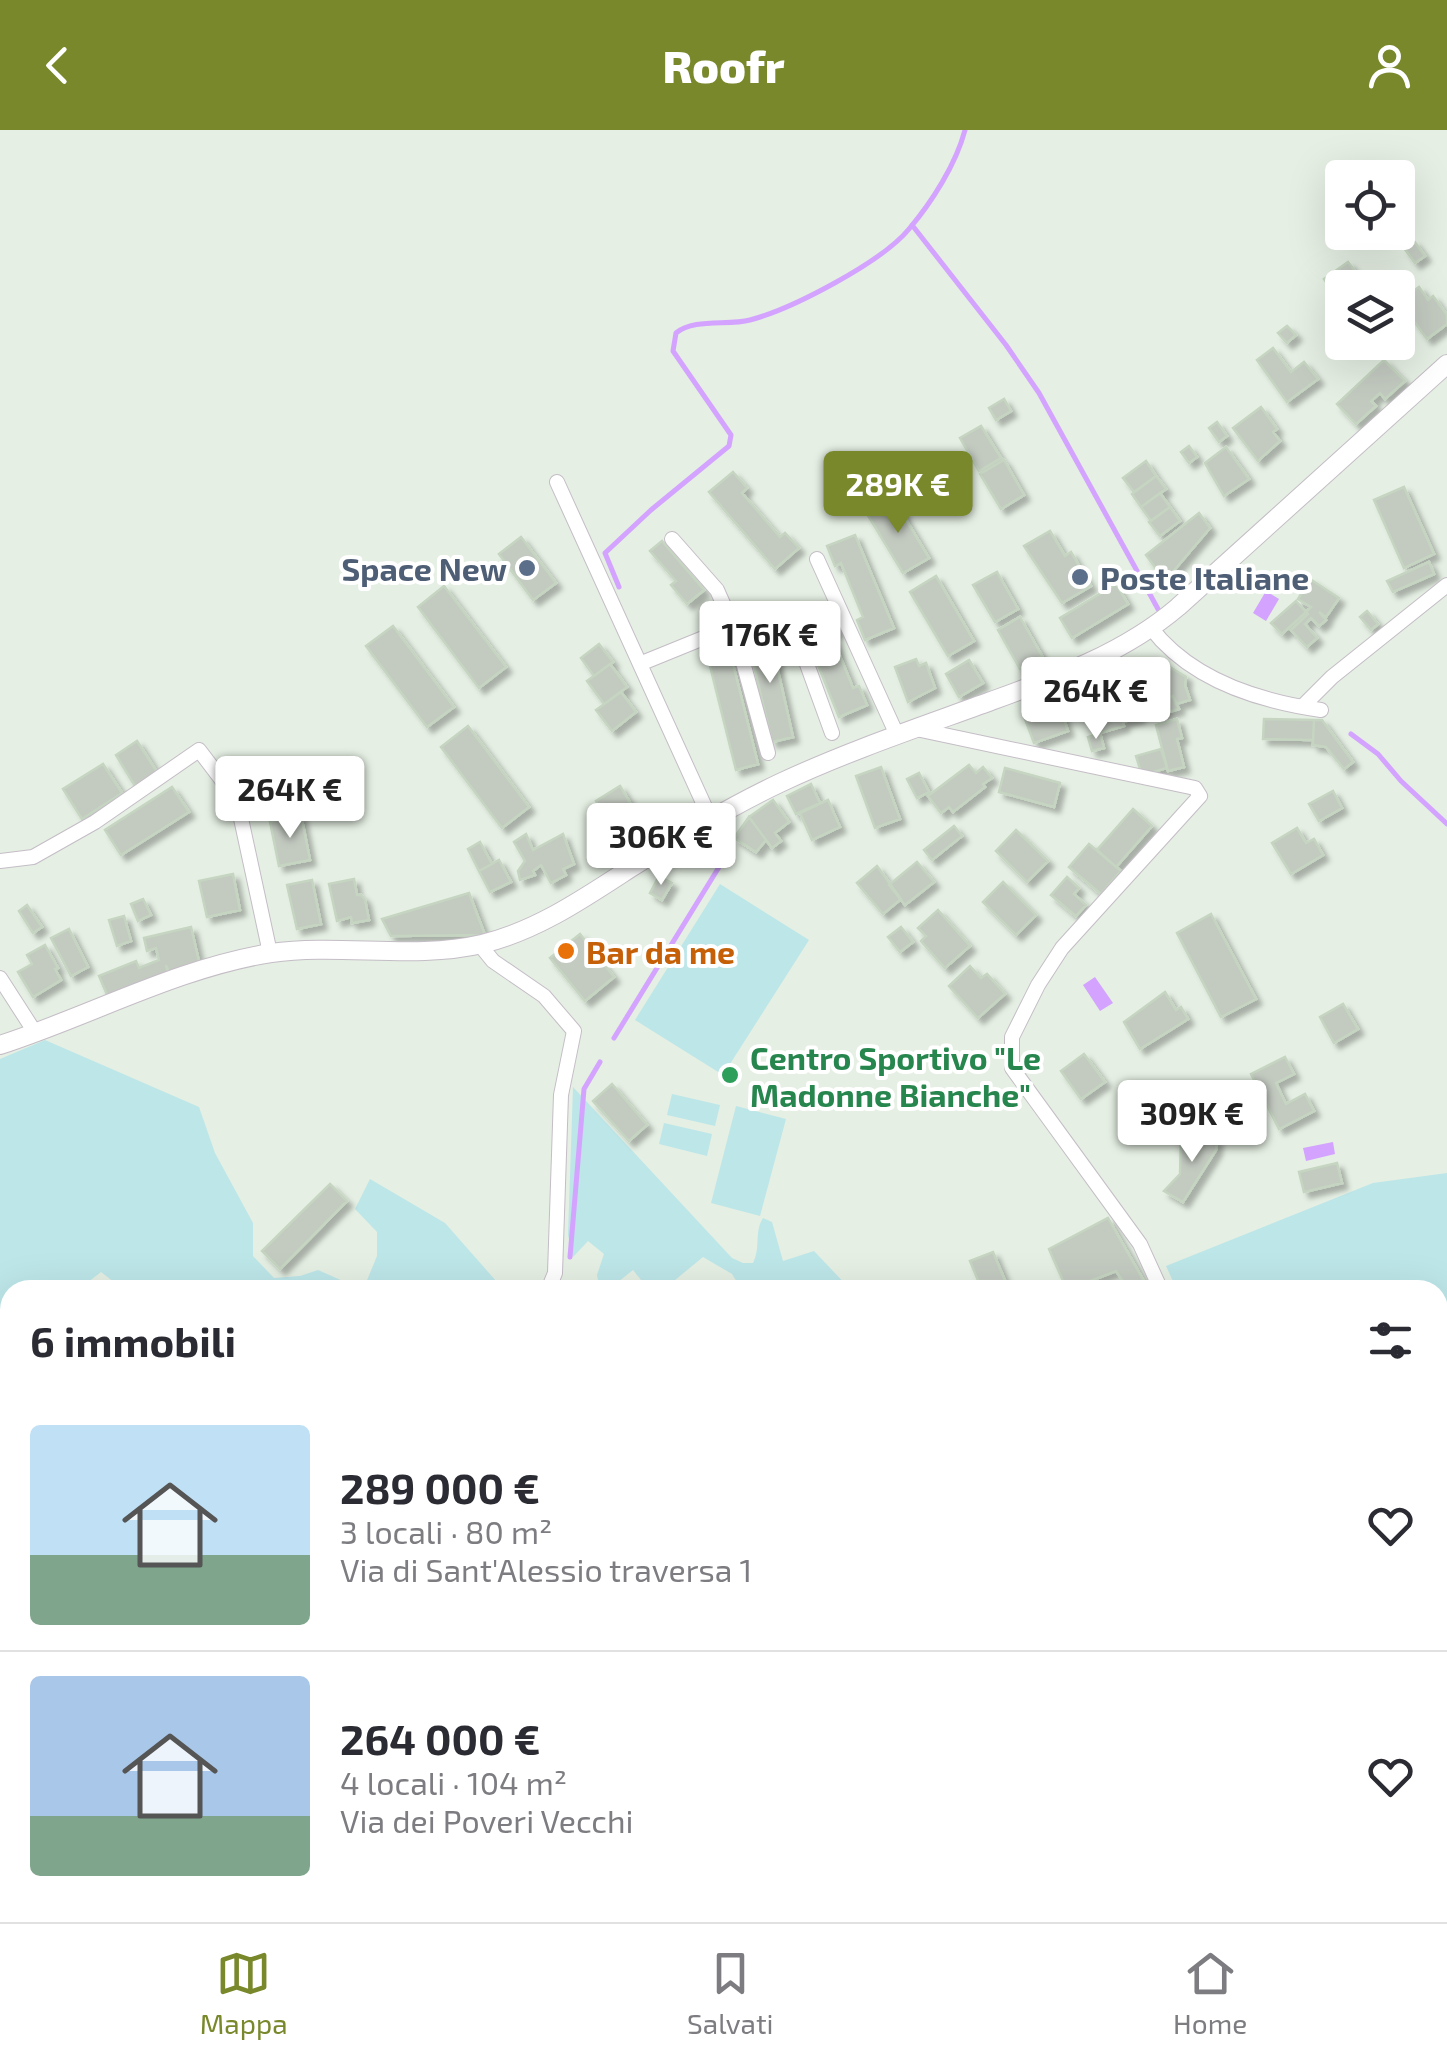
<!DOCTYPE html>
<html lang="it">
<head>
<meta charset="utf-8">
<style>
	:root { --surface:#fff; --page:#f7f7f7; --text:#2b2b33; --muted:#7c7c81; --line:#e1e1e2; --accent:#78882a }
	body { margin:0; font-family:"Exo 2",sans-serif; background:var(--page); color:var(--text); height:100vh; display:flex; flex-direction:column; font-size:38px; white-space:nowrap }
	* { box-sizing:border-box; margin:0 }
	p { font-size:32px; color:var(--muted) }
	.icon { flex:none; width:55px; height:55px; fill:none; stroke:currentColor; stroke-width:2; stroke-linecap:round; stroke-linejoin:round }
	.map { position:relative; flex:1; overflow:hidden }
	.sheet { position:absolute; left:0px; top:1150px; width:1448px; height:642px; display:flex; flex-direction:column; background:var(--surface); border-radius:30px 30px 0 0; box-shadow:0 10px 40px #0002 }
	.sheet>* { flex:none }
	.controls { position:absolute; left:1325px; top:30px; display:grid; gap:20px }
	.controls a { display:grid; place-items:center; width:90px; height:90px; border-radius:10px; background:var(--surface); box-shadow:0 10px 40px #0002; font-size:50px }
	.price { position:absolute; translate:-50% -85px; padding:0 22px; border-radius:10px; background:#fff; color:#222; font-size:32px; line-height:65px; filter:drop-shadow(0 2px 5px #0008) }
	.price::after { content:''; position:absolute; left:50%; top:60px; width:30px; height:22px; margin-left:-15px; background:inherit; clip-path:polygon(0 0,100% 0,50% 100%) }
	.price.current { background:var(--accent); color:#fff }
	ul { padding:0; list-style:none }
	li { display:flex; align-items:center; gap:30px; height:250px; padding:0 30px }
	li+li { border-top:2px solid var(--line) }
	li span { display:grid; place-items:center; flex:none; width:280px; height:200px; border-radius:10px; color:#555 }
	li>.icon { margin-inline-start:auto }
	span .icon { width:120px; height:120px; fill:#fffc; stroke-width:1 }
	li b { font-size:42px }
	h2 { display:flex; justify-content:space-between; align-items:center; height:120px; padding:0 30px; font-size:42px }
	header { display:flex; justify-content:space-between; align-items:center; height:130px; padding:0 30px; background:var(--accent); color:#fff; font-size:45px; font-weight:800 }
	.menu { display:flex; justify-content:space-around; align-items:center; height:140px; border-top:2px solid var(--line); background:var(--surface); font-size:28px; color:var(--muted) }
	.menu a { display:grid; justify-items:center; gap:5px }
	.menu .current { color:var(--accent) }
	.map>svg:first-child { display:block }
</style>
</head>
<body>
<header><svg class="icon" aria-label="back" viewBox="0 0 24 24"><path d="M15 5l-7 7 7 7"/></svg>Roofr<svg class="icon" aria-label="person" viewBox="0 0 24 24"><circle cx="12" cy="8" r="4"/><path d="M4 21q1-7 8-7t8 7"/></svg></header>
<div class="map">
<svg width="1447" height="1792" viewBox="0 0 1447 1792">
	<defs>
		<filter id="shadow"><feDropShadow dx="5.5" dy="5.5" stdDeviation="2.5" flood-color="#0004"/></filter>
	</defs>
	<rect width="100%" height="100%" fill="#e5efe3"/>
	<!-- green -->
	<path fill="#bde6e9" d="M720,754L809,810L723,945L635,890Z
		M45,910L199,977L215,1023L253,1093V1126L274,1148L300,1146L318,1140L363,1160H124L101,1142L78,1160H10V1261L0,1267V929Z
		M573,957L732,1128L743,1133H753C761,1118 754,1102 763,1088L772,1092L783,1131L814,1121L851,1160H742L732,1144L703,1127L663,1160H649L633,1140L608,1160H600L597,1145L604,1124L588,1111L573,1127L568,1105Z
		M672,964L720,975L715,996L667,985Z
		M736,976L786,989L760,1086L711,1073Z
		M664,993L712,1004L707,1026L659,1014Z
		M1447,1043V1453L1438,1457V1160H1177L1166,1136L1373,1053Z
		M370,1049L445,1093L504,1160H363L377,1126V1102L355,1079Z
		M0,1327L10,1330V1380L0,1385Z
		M10,1724V1782L353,1783L351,1792H6L0,1782V1733Z
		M997,1782L1127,1783L1138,1792H988Z
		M753,1783V1782L805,1783L797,1792H753Z
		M1263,1783V1782L1309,1783L1296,1792H1257Z"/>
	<!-- water -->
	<path fill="#d3a3ff" d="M1266,461L1279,469L1266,491L1253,483Z
		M1095,847L1113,873L1100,881L1083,855Z
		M1333,1012L1335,1024L1306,1031L1303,1018Z"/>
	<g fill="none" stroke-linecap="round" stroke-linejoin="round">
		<!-- stream -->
		<path stroke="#d3a3ff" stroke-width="5" d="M912,95L1006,215L1039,263L1158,479
			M619,457L605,423L651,380L729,316L731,305L673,221L676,203C694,188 728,196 750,190C792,179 882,132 909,99C932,72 956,34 965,0
			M1351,604L1378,624L1401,651L1447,694
			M614,908L727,724L722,709
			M570,1127L584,959L600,932
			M560,1160L561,1158"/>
	</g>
	<!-- building -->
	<path fill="#c3cac0" stroke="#c5d5c1" stroke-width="2.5" filter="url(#shadow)" d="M1414,111L1425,126L1415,133L1404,118Z
		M1348,132L1355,141L1331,159L1324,149Z
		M1419,157L1428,170L1433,166L1447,185V194L1427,209L1399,171Z
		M1287,196L1296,205L1287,213L1278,203Z
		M1273,218L1291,242L1304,232L1318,249L1287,272L1257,230Z
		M1384,230L1405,251L1385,269L1380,263L1371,271L1376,276L1356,294L1337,274Z
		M1004,269L1011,281L996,290L989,278Z
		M1261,277L1277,299L1273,302L1280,311L1258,331L1233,298Z
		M1217,292L1227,306L1219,312L1209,298Z
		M981,296L1001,328L979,341L960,308Z
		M1189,316L1197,327L1189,333L1181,322Z
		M1226,317L1249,349L1224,366L1205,333Z
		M1004,330L1024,365L1001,379L980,344Z
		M1146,331L1156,346L1134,362L1123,348Z
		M733,342L747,358L742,363L780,407L785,403L799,418L775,439L709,362Z
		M1156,346L1166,359L1141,377L1132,364Z
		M1404,357L1434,424L1404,438L1374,370Z
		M1160,363L1170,377L1151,391L1141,377Z
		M893,368L929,428L903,443L867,384Z
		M1170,377L1180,391L1160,406L1149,392Z
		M1199,383L1210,398L1165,451L1146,425Z
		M1050,401L1065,426L1071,422L1091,456L1062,473L1024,416Z
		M855,405L894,498L865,510L857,490L863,487L841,433L835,436L827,416Z
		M521,407L556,453L533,470L499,424Z
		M662,411L704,460L687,474L671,455L676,451L650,421Z
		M1429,432L1434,444L1393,462L1387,451Z
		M997,442L1018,479L995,492L973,455Z
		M936,446L974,511L948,526L910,462Z
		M1310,449L1339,468L1326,487L1319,482L1326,490L1319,496L1311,488L1305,494L1317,508L1307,517L1291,500L1308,484L1306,482L1311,477L1298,469Z
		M1116,454L1128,474L1072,508L1060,488Z
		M444,456L506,537L479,558L418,477Z
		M1296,471L1306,482L1282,504L1271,493Z
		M829,481L838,501L831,504L853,558L859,556L867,575L839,587L801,493Z
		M1367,481L1378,494L1371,500L1360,487Z
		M1020,487L1042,526L1020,539L998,500Z
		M393,496L454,577L427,597L366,516Z
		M769,501L793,607L772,612L747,506Z
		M727,510L758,634L736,640L705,516Z
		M599,514L613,532L594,546L581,528Z
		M916,529L919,536L926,533L935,558L908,572L895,537Z
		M969,530L983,553L959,567L946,544Z
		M610,534L627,557L604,574L587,551Z
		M1165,534L1186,547L1185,555L1190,570L1176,574L1173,566L1166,568L1164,560L1149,565L1142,545Z
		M1142,545L1150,567L1135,572L1140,587L1123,592L1112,554Z
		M1112,554L1124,596L1097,604L1084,563Z
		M1164,560L1166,568L1173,566L1179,579L1156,586L1149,565Z
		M621,562L636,582L612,601L596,580Z
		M1060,577L1068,601L1034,613L1025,589Z
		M1177,589L1182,608L1177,609L1184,637L1168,641L1156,595Z
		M1264,589L1314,590L1313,610L1263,609Z
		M1314,590H1322L1353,632L1344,639L1326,617L1313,615Z
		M468,596L529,677L502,698L441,617Z
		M1100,603L1104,618L1092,621L1088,607Z
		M137,611L157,642L135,656L116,625Z
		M1161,619L1167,638L1142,645L1136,626Z
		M103,634L122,663L82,689L63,659Z
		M969,635L976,643L983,637L992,648L983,654L985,657L953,682L949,677L941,683L928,666Z
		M881,637L900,689L875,698L856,646Z
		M1005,638L1060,653L1054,677L999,662Z
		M919,643L929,662L917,668L907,649Z
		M811,654L820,673L796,684L787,666Z
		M620,656L644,696L619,710L596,671Z
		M172,657L189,682L121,725L105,700Z
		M1333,661L1342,678L1319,691L1309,674Z
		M773,670L789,692L775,703L781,711L772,718L749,687Z
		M828,670L840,697L812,710L800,683Z
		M1133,679L1152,696L1116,737L1097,720Z
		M301,685L310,730L279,736L270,692Z
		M749,687L766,710L756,722L734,708Z
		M954,696L962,706L932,730L924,720Z
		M1297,698L1306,713L1314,709L1323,725L1291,744L1272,713Z
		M1016,700L1048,731L1027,752L996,721Z
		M526,704L533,720L563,704L574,734L563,739L566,745L551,753L541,735L533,741L535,745L520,750L518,741L525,731L514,712Z
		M480,712L492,734L479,741L468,719Z
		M1089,714L1121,741L1101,764L1069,737Z
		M499,730L511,752L490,762L479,741Z
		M917,732L934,752L905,775L889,755Z
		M877,736L901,769L883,784L857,753Z
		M233,744L240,780L207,787L199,751Z
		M659,746L672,753L662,770L650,763Z
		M1067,747L1079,758L1074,764L1086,775L1076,786L1051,765Z
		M354,749L357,765H361L365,770L369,790L352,793L351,787L337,791L329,754Z
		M312,750L321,794L297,799L287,755Z
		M1003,752L1036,785L1016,805L983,772Z
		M469,763L485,805L391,806L382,789Z
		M143,769L151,785L138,791L131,774Z
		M27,775L42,797L33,803L19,781Z
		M938,780L970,816L945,838L921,811L926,806L918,798Z
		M1211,784L1256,869L1221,887L1177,803Z
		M124,786L131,811L117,816L109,790Z
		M191,797L200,836L169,843L166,835L168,843L108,867L99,846L136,831L139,838L159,830L156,818L147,821L144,808Z
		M901,797L913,812L900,822L888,807Z
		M69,799L88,837L71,846L51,808Z
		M580,804L614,847L585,871L550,828Z
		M45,815L58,838L55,839L61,850L33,867L18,842L32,834L27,825Z
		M970,836L981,848L987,844L1005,864L978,888L949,856Z
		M1165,862L1176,880L1181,877L1188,889L1140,919L1124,892Z
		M1343,874L1358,899L1334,913L1320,887Z
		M1084,924L1105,952L1081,969L1061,941Z
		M1285,927L1294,944L1276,953L1286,974L1305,964L1314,981L1279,999L1251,944Z
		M612,954L647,995L629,1011L593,971Z
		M1181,1008L1217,1009L1216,1020L1183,1072L1164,1061L1180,1044Z
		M1337,1033L1342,1053L1304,1062L1299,1042Z
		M330,1054L347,1071L280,1139L262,1121Z
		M1108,1088L1149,1160H1129L1116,1141L1067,1160L1049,1119Z
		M993,1122L1009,1160H982L970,1131Z
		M10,1275V1300L0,1305V1280Z
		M1447,1574V1609L1443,1613L1438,1607V1582Z
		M1360,1782H1385L1367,1792Z"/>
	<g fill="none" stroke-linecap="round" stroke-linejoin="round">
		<!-- minor casing -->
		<g stroke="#c4bdc6" stroke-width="16">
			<path id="minor" d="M557,352L710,688
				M817,429L897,605
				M1151,498C1191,550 1258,571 1321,580
				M642,533L733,496L717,460L672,409
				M1302,577L1332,547L1447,455
				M916,599L1195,658L1200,666L1062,818L1038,855L1012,907V938L1140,1114L1161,1160
				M768,623L733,496L791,490L832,603
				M0,731L33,727L95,692L199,620L237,670L270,823
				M480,815L493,831L544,866L574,901L561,965L555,1143L548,1160
				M0,848L36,904
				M1438,1684L1447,1711
				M344,1792L347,1782"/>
		</g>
		<!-- tertiary casing -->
		<g stroke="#c4bdc6" stroke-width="20">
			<path id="tertiary" d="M0,915C90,886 177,838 271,823C340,813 414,830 482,814C536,801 583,769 629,739C678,708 727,678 780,653C848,621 920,597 991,571C1057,547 1124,523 1178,477L1447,234"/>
		</g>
		<!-- minor -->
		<use href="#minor" stroke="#fff" stroke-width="14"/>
		<!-- tertiary -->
		<use href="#tertiary" stroke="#fff" stroke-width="18"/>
	</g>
	<!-- markers -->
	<g fill="#5c6f8a" stroke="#fff" stroke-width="4">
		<circle cx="527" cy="438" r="10"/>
		<circle cx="1080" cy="447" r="10"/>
	</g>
	<circle fill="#e8710a" stroke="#fff" stroke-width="4" cx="566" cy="821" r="10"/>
	<circle fill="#2e9e5b" stroke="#fff" stroke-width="4" cx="730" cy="945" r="10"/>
	<g text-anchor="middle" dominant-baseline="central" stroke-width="8" stroke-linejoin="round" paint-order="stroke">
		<!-- service labels -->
		<g font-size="32" font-weight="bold" fill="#4e5e75" stroke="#fff" text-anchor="end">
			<text x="507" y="438">Space New</text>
			<text x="1100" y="447" text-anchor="start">Poste Italiane</text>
		</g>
		<!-- food labels -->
		<g font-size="32" font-weight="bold" fill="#c56008" stroke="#fff" text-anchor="start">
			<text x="586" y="821">Bar da me</text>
		</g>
		<!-- leisure labels -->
		<g font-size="32" font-weight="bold" fill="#27864d" stroke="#fff" text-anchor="start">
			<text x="750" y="927">Centro Sportivo "Le<tspan x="750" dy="37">Madonne Bianche"</tspan></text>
		</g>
	</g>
</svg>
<div class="controls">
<a><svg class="icon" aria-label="locate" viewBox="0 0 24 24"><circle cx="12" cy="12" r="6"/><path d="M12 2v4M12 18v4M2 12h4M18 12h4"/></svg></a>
<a><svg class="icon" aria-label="layers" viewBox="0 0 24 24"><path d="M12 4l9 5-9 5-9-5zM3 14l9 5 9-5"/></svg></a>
</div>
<b class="price current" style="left:898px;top:406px">289K €</b>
<b class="price" style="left:770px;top:556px">176K €</b>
<b class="price" style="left:1096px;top:612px">264K €</b>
<b class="price" style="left:290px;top:711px">264K €</b>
<b class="price" style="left:661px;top:758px">306K €</b>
<b class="price" style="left:1192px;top:1035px">309K €</b>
<section class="sheet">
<h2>6 immobili<svg class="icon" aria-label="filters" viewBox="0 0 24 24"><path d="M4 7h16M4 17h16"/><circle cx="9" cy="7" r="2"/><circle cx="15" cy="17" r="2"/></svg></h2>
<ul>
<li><span style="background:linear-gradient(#bfe0f5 65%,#7fa58c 0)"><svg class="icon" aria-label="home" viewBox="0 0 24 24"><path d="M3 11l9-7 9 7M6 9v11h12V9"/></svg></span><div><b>289 000 €</b><p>3 locali · 80 m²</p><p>Via di Sant'Alessio traversa 1</p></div><svg class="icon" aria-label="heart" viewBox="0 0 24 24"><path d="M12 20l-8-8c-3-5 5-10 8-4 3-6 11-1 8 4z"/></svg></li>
<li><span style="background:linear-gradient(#a9c7e8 70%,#7fa58c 0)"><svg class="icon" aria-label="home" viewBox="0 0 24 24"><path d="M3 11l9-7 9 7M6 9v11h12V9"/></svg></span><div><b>264 000 €</b><p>4 locali · 104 m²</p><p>Via dei Poveri Vecchi</p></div><svg class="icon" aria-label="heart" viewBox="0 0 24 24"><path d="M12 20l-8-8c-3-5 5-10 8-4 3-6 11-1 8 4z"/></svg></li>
</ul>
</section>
</div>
<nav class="menu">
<a class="current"><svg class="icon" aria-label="map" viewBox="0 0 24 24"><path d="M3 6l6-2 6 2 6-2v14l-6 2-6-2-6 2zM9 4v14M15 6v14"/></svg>Mappa</a>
<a><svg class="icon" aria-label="saved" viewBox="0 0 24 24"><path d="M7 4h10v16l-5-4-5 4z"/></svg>Salvati</a>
<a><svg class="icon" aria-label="home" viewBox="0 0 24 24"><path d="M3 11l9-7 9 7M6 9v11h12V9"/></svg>Home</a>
</nav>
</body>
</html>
